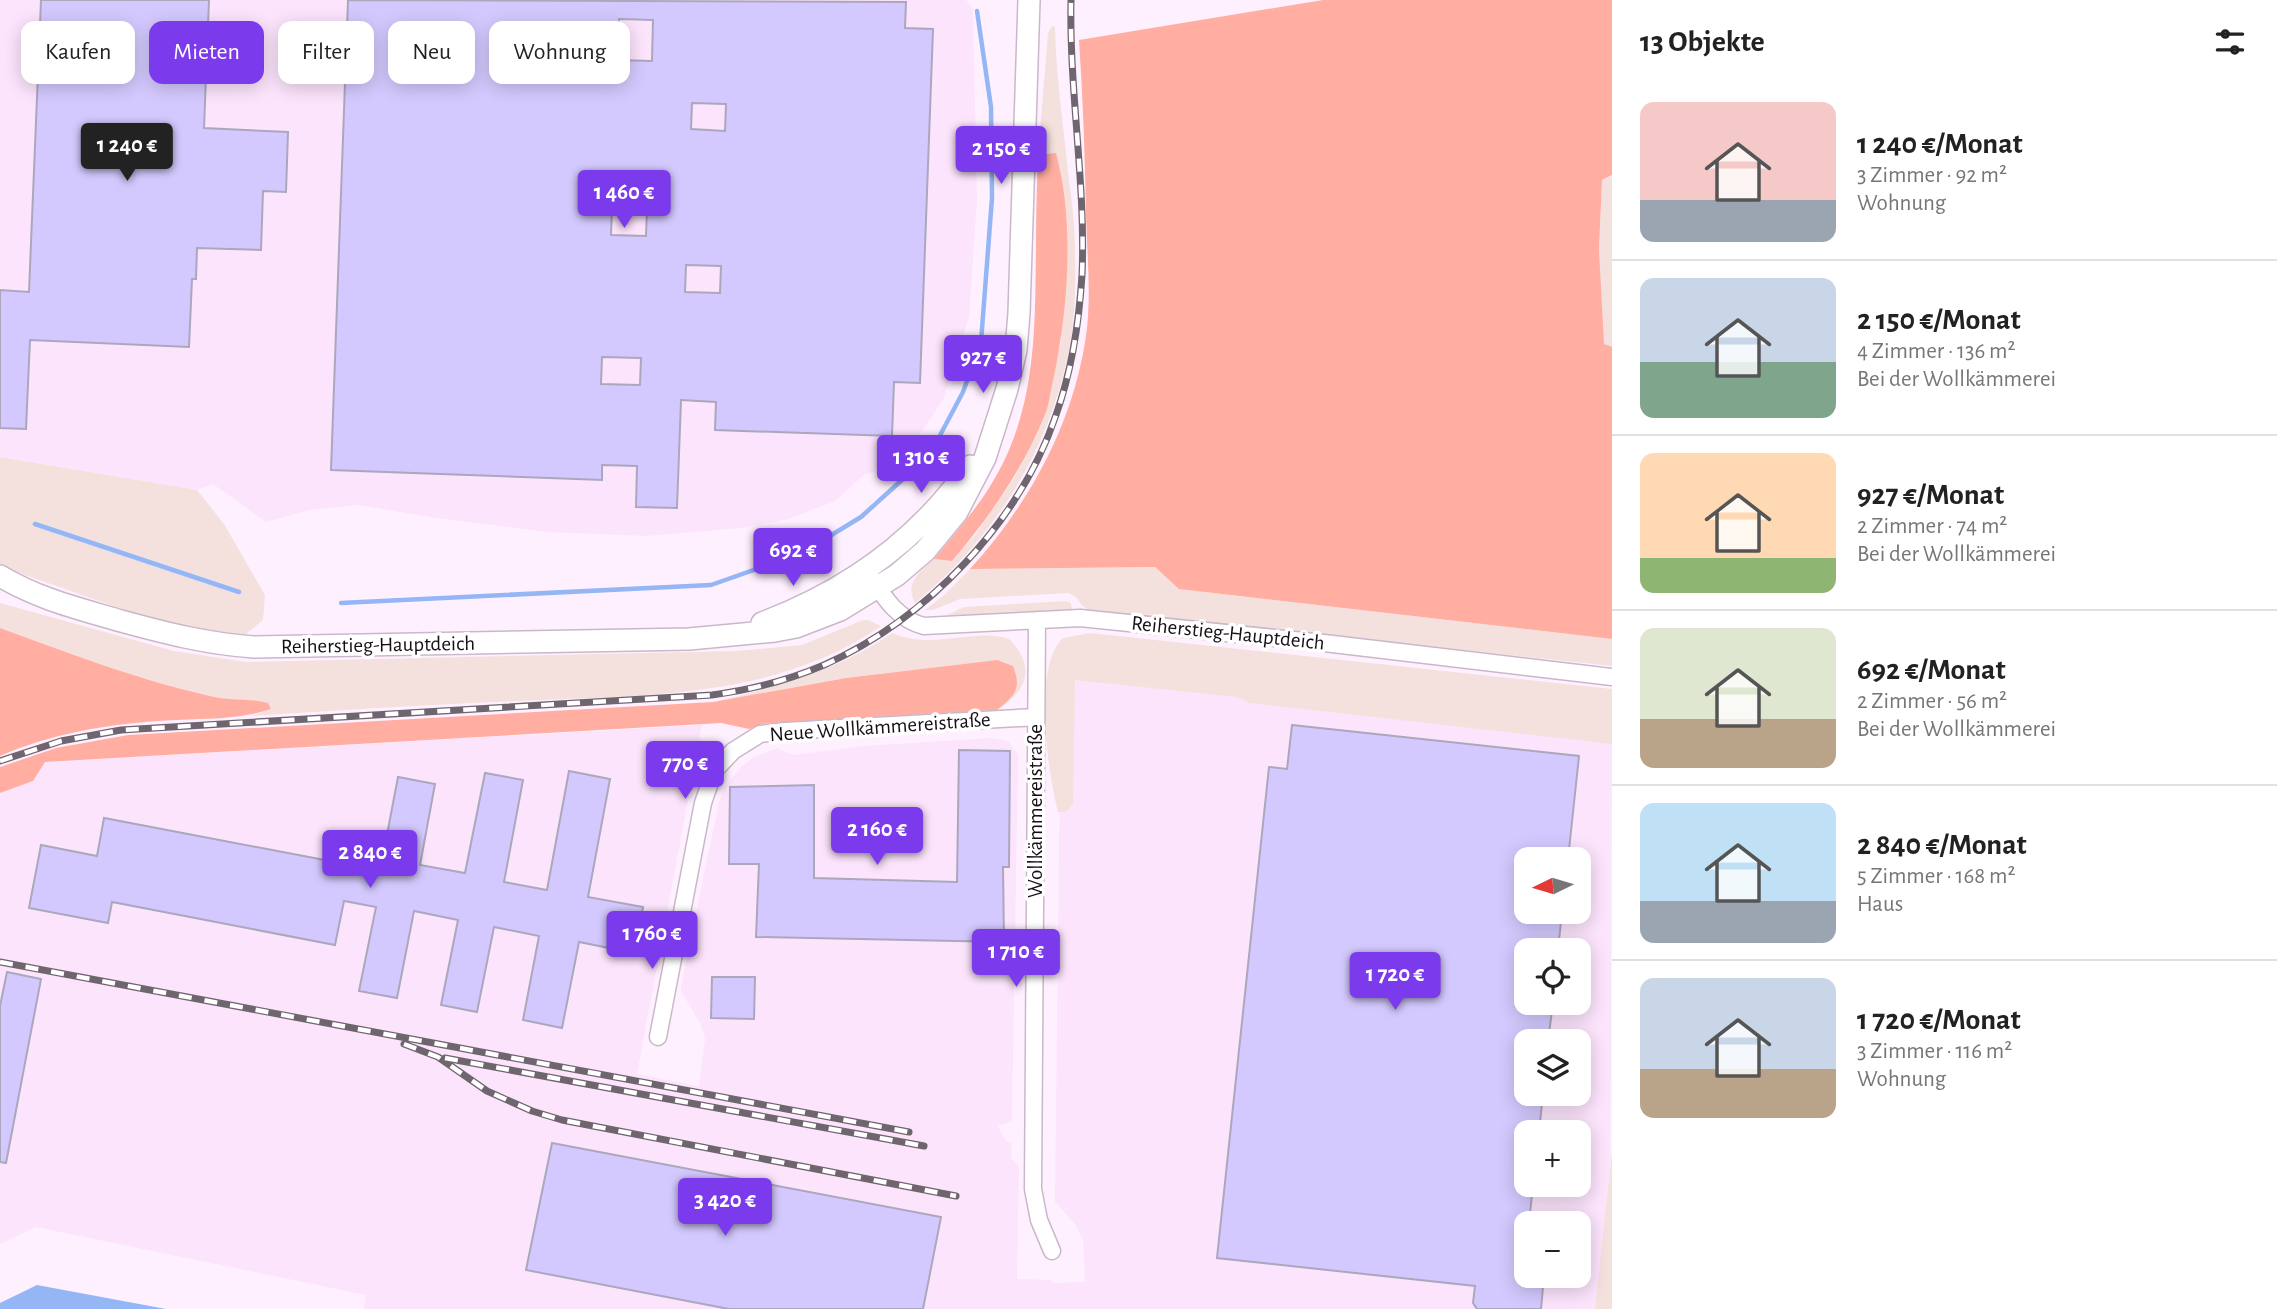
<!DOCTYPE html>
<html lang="de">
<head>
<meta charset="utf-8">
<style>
	:root { --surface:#fff; --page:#f6f6f6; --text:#222; --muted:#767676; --line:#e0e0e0; --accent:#7c3aed }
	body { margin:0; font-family:"Alegreya Sans",sans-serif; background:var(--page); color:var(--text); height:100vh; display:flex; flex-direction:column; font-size:26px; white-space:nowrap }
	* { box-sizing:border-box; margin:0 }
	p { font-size:23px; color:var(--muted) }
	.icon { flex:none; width:38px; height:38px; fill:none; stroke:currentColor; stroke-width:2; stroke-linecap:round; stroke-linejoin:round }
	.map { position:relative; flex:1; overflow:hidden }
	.side { display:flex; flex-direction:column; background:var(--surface); width:665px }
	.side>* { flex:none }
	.banner { position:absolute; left:21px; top:21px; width:665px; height:63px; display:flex; gap:14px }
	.needle { width:46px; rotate:265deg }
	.buttons { position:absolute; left:1514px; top:847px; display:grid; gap:14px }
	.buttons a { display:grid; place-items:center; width:77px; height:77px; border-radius:14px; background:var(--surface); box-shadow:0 4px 18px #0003; font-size:35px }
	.price { position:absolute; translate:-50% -60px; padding:0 16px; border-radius:7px; background:var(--accent); color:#fff; font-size:23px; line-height:46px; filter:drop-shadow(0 2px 4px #0008) }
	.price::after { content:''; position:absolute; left:50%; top:42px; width:21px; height:16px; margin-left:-10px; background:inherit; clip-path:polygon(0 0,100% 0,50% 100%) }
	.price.active { background:#222; color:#fff }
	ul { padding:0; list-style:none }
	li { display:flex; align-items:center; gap:21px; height:175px; padding:0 28px }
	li+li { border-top:2px solid var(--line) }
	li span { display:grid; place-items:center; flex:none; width:196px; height:140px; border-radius:14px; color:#555 }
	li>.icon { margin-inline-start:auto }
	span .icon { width:84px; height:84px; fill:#fffc; stroke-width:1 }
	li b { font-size:30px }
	h2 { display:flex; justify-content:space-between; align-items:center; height:84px; padding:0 28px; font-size:30px }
	.pill { padding:0 24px; border-radius:14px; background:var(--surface); box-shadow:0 4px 18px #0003; font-size:24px; line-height:63px }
	.pill.active { background:var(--accent); color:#fff }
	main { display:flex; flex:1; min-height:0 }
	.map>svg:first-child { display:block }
</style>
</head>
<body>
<main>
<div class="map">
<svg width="1612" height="1309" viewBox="0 0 1612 1309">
	<rect width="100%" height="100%" fill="#fff0ff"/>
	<!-- built -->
	<path fill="#fce4fc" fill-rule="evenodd" d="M0,0H966L973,9L977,201L969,317L943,400L901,462L864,475L835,501L789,519L740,528L647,536L546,532L430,517L358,505L309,510L266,522L213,484L197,490L0,457Z
		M1061,667L1612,728L1610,1309H364L366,1295L36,1227L0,1244V793L33,781L45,762L702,725L637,1074L699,1086L705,1039L701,1025L681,991V986L719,802L724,788L741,767L754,757L777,748L793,755L864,746L990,738L1008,741L1018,755L1012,1120L1005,1124L997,1125L1006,1141L1012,1143L1011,1158L1019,1165L1017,1279L1051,1280L1054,1283L1085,1282L1083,1240L1075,1224L1055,1202ZM1526,859H1578V912H1526ZM1526,950H1578V1003H1526ZM1526,1041H1578V1094H1526ZM1526,1132H1578V1185H1526ZM1526,1223H1578V1276H1526Z"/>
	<!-- green -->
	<path fill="#f4e1dd" d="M1052,26L1055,27C1056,78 1064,129 1069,180C1072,203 1075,226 1075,249C1076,285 1075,325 1067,360C1045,457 992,540 915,603C904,583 920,572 934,559L952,561L975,535L1014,478L1045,415L1061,341L1056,154L1038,155L1048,33Z
		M1612,176V349L1603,346L1599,249L1602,180Z
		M0,457L197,490L224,524L265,595L263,620L242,637L164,624L0,566Z
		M1155,567L1180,589L1612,639V666L1089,610C1079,606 1078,595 1068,593L960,599L933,610H925L943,596L970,569Z
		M1066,601L1071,603L1072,609L943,617L964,607Z
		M0,603L174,651L246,662L736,651L802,645L863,620H868L881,626C774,700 641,695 517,701C429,705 340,710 252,716L271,709L268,704C249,698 229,701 210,696C138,680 69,653 0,628Z
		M892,633C934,651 974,627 1009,639C1037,666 1027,692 997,710L1012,698L997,660L846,678L714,702C777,686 838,671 892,633Z
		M1090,633L1612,689V744L1249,703L1237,697L1075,680L1073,804L1066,812H1058C1048,773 1032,667 1063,638Z
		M1612,1152V1309H1595Z"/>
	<!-- forest -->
	<path fill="#ffaea1" d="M1323,0H1612V175L1602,180L1599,249L1604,344L1612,347V639L1179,589L1155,567L970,569C1031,502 1076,419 1087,328C1091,290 1087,253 1086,216C1085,157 1083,99 1079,40Z
		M1056,153C1075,224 1068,310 1053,381C1050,393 1049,406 1044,417C1022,470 989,518 952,561L934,559C955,533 978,508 995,478C1038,404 1035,322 1036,240C1036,212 1037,183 1038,155Z
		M0,628C69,653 138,680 210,696C229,701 249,698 268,703L271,709C236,721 196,718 158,721C103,725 51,734 0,756Z
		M997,660L1013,666C1022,689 1015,696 997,710L787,722L762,724L749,729L721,723L45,762L33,781L0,793V767L56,748L128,735L713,702L846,678Z"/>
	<!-- water -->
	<path fill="#94b6f5" d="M37,1285L166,1309H0V1303Z"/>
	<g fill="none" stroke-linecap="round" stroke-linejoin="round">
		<!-- stream -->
		<path stroke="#94b6f5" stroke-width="4.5" d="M35,524L239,592
			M341,603L711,585L802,553L861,517L903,479L937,441L963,392L981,342L992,198L991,107L977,11"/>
	</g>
	<!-- building -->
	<path fill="#d4c9fe" stroke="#aba7bd" stroke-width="2" fill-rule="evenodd" d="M41,0H209L204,128L288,132L286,192L263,191L261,250L197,248L196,279H192L189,347L30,340L26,429L0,428V290L29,292Z
		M348,0L906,2L905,28L933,29L920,383L894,382L892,436L715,430L716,402L681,400L677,508L636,507L637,466L602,465V480L331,470ZM619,19L653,20L652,61L617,60ZM692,103L726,104L725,131L691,129ZM613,182L648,183L646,236L611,235ZM686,265L721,266L720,293L685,292ZM602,357L641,358L640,385L601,384Z
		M1292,725L1579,756L1568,859H1526V912H1562L1558,950H1526V1003H1553L1548,1041H1526V1094H1543L1539,1132H1526V1185H1533L1529,1223H1526L1524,1269H1526V1276H1544L1541,1309H1477L1473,1303L1475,1286L1217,1258L1269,767L1287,769Z
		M959,750L1010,751L1009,867H1003L1004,942L756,937L759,864H729L730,787L814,785V878L957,882Z
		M569,771L610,779L588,897L643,907L634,953L579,942L562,1028L523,1020L539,936L494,927L477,1012L441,1005L458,920L414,911L397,998L359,991L376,907L344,901L335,945L112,902L108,923L29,908L41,845L97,856L104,818L330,861L335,837L361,842L358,856L382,861L398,777L435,784L420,865L465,873L485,773L523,780L504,882L547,890Z
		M7,972L41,979L6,1163L0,1162V1006Z
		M712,977H755L754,1019L711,1018Z
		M552,1143L941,1217L923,1309H729L526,1270Z"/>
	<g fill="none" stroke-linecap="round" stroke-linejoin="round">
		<!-- minor casing -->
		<g stroke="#c9b8c9" stroke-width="19">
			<path id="minor" d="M872,579C885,599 899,620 924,626L1080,618L1324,643L1612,677
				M1037,620L1033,1189L1039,1220L1052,1251
				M658,1037L703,803L714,771L733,751L760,734L786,731L1036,717"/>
		</g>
		<!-- major casing -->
		<g stroke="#c9b8c9" stroke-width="24">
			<path id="major" d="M0,576C41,600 77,608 121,621C165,633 208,644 254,647L689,639L775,631L796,627L840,610L897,575L925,551L957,512L985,458L1007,389L1016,350L1019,313L1029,0
				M762,623C847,591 918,541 970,466"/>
		</g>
		<!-- minor -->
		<use href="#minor" stroke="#fff" stroke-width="16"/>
		<!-- major -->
		<use href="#major" stroke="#fff" stroke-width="21"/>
		<!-- rail casing -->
		<g stroke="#6f656f" stroke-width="7">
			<path id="rail" d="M0,761L61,741L121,730L712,695C750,690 789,680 824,665C927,619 1020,522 1056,415C1072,370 1079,323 1082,275C1086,183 1069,92 1071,0
				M0,962L909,1132
				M404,1044L438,1057L487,1091L532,1111L562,1120L956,1196
				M445,1058L924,1146"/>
		</g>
		<!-- rail -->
		<use href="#rail" stroke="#fff" stroke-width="4.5" stroke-dasharray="13" stroke-linecap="butt"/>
	</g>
	<g text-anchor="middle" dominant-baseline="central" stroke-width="7" stroke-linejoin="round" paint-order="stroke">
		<!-- street labels -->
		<g font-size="21" fill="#160f16" stroke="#fff">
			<text transform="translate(1228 633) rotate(6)">Reiherstieg-Hauptdeich</text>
			<text transform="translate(378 645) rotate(-1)">Reiherstieg-Hauptdeich</text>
			<text transform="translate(880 727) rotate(-4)">Neue Wollkämmereistraße</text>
			<text transform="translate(1035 811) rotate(-90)">Wollkämmereistraße</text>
		</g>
	</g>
</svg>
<div class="buttons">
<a><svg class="needle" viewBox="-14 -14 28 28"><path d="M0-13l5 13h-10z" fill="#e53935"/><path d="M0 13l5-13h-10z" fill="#767676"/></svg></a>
<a><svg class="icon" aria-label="locate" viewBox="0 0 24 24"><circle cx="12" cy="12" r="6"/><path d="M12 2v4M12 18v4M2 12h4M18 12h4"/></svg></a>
<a><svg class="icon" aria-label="layers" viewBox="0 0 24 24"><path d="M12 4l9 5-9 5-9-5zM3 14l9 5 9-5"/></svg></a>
<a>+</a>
<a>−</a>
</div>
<b class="price active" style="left:127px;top:183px">1 240 €</b>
<b class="price" style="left:1001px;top:186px">2 150 €</b>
<b class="price" style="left:624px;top:230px">1 460 €</b>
<b class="price" style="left:983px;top:395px">927 €</b>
<b class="price" style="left:921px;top:495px">1 310 €</b>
<b class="price" style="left:793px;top:588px">692 €</b>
<b class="price" style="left:685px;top:801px">770 €</b>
<b class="price" style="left:877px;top:867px">2 160 €</b>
<b class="price" style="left:370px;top:890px">2 840 €</b>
<b class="price" style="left:652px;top:971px">1 760 €</b>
<b class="price" style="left:1016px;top:989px">1 710 €</b>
<b class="price" style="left:1395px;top:1012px">1 720 €</b>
<b class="price" style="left:725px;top:1238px">3 420 €</b>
<div class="banner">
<a class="pill">Kaufen</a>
<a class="pill active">Mieten</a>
<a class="pill">Filter</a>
<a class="pill">Neu</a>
<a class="pill">Wohnung</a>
</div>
</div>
<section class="side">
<h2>13 Objekte<svg class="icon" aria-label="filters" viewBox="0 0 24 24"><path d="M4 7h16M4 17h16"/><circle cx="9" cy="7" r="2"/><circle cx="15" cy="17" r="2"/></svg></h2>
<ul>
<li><span style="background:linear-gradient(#f6c9c9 70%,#9aa5b1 0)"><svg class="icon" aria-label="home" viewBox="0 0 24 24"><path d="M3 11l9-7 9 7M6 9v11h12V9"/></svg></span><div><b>1 240 €/Monat</b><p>3 Zimmer · 92 m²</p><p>Wohnung</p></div></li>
<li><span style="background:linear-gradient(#c9d6e8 60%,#7fa58c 0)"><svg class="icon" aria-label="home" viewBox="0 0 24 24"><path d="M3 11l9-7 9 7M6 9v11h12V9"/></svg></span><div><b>2 150 €/Monat</b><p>4 Zimmer · 136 m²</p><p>Bei der Wollkämmerei</p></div></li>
<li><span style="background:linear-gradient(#ffd9b3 75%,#8fb573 0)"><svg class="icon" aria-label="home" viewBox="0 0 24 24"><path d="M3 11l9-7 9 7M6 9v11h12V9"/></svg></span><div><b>927 €/Monat</b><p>2 Zimmer · 74 m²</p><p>Bei der Wollkämmerei</p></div></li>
<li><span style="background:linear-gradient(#dfe7d0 65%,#b9a48a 0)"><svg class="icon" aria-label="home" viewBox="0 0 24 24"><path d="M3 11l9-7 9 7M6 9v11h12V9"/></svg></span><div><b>692 €/Monat</b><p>2 Zimmer · 56 m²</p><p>Bei der Wollkämmerei</p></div></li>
<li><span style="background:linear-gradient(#bfe0f5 70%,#9aa5b1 0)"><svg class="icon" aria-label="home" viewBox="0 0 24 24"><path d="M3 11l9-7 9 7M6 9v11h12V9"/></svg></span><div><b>2 840 €/Monat</b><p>5 Zimmer · 168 m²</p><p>Haus</p></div></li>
<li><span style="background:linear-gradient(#c9d6e8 65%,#b9a48a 0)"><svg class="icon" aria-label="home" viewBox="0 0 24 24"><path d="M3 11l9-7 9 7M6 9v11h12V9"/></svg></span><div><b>1 720 €/Monat</b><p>3 Zimmer · 116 m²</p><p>Wohnung</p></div></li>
</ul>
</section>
</main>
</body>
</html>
